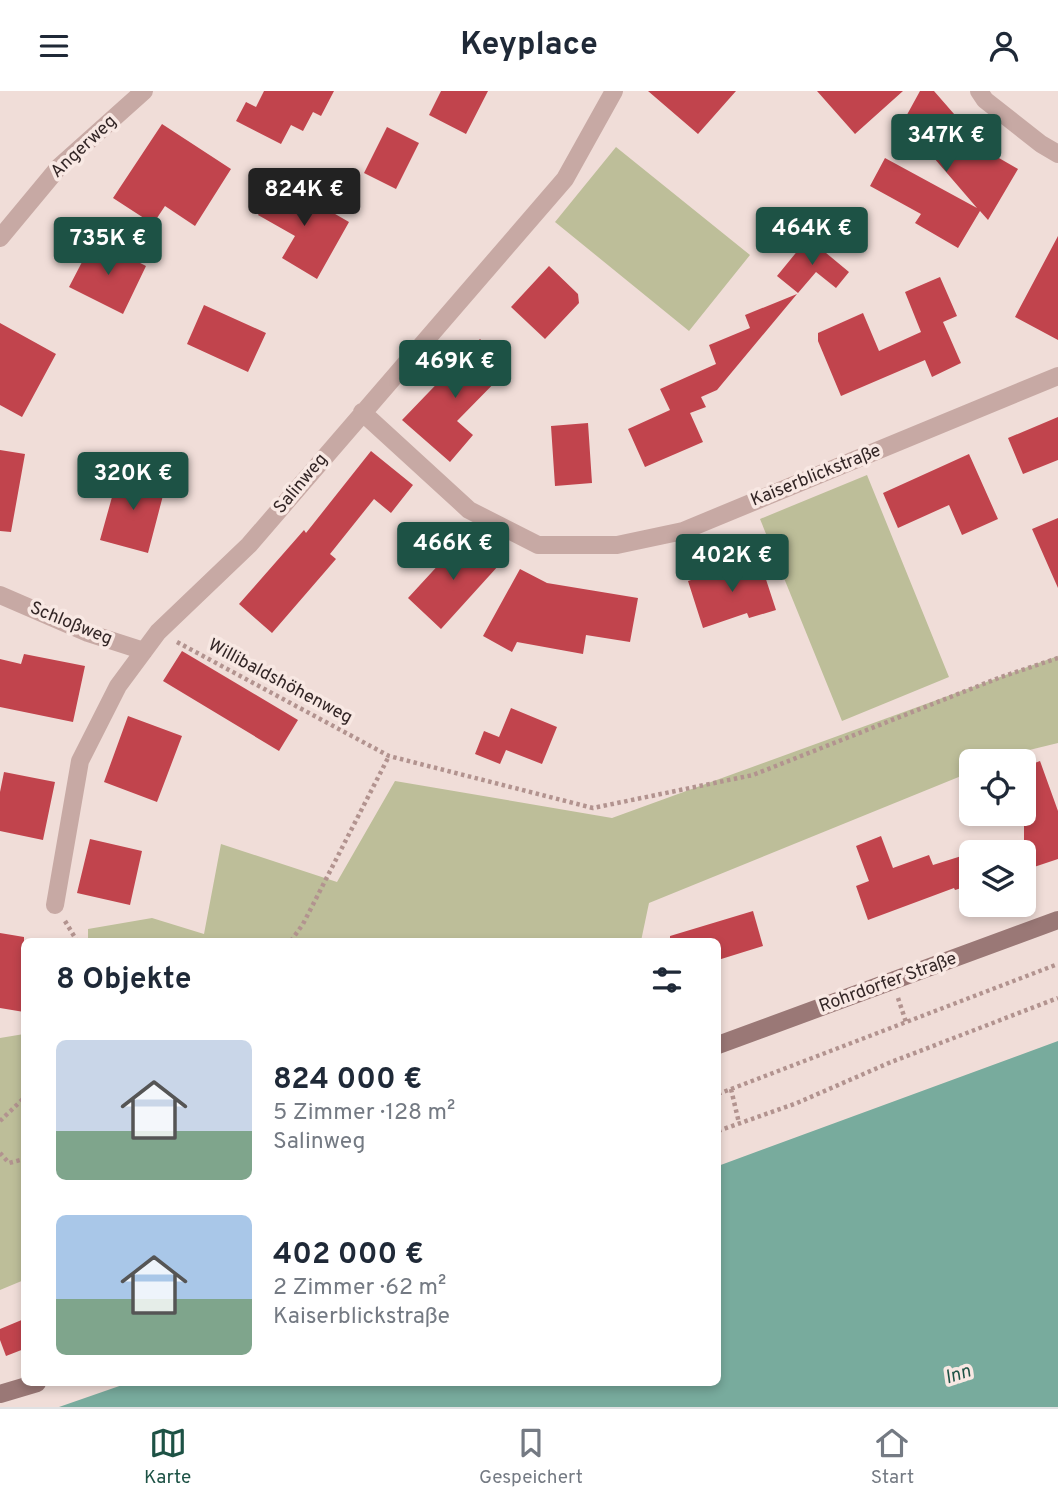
<!DOCTYPE html>
<html lang="de">
<head>
<meta charset="utf-8">
<style>
	:root { --surface:#fff; --page:#f2f2f3; --text:#1f2937; --muted:#747a83; --line:#e0e1e3; --accent:#1d5245 }
	body { margin:0; font-family:Overpass,sans-serif; background:var(--page); color:var(--text); height:100vh; display:flex; flex-direction:column; font-size:26px; white-space:nowrap }
	* { box-sizing:border-box; margin:0 }
	p { font-size:23px; color:var(--muted) }
	.icon { flex:none; width:38px; height:38px; fill:none; stroke:currentColor; stroke-width:2; stroke-linecap:round; stroke-linejoin:round }
	.map { position:relative; flex:1; overflow:hidden }
	.details { position:absolute; left:21px; top:847px; width:700px; height:448px; display:flex; flex-direction:column; background:var(--surface); border-radius:10px; box-shadow:0 4px 10px #0003 }
	.details>* { flex:none }
	.controls { position:absolute; left:959px; top:658px; display:grid; gap:14px }
	.controls a { display:grid; place-items:center; width:77px; height:77px; border-radius:10px; background:var(--surface); box-shadow:0 4px 10px #0003; font-size:35px }
	.price { position:absolute; translate:-50% -60px; padding:0 16px; border-radius:7px; background:var(--accent); color:#fff; font-size:23px; line-height:46px; filter:drop-shadow(0 2px 4px #0008) }
	.price::after { content:''; position:absolute; left:50%; top:42px; width:21px; height:16px; margin-left:-10px; background:inherit; clip-path:polygon(0 0,100% 0,50% 100%) }
	.price.selected { background:#222; color:#fff }
	ul { padding:0; list-style:none }
	li { display:flex; align-items:center; gap:21px; height:175px; padding:0 35px }
	li span { display:grid; place-items:center; flex:none; width:196px; height:140px; border-radius:10px; color:#555 }
	li>.icon { margin-inline-start:auto }
	span .icon { width:84px; height:84px; fill:#fffc; stroke-width:1 }
	li b { font-size:30px }
	h2 { display:flex; justify-content:space-between; align-items:center; height:84px; padding:0 35px; font-size:30px }
	header { display:flex; justify-content:space-between; align-items:center; height:91px; padding:0 35px; background:var(--surface); font-size:32px; font-weight:700 }
	.tab-bar { display:flex; justify-content:space-around; align-items:center; height:98px; border-top:2px solid var(--line); background:var(--surface); font-size:19px; color:var(--muted) }
	.tab-bar a { display:grid; justify-items:center; gap:4px }
	.tab-bar .selected { color:var(--accent) }
	.map>svg:first-child { display:block }
</style>
</head>
<body>
<header><svg class="icon" aria-label="menu" viewBox="0 0 24 24"><path d="M4 6h16M4 12h16M4 18h16"/></svg>Keyplace<svg class="icon" aria-label="person" viewBox="0 0 24 24"><circle cx="12" cy="8" r="4"/><path d="M4 21q1-7 8-7t8 7"/></svg></header>
<div class="map">
<svg width="1058" height="1316" viewBox="0 0 1058 1316">
	<rect width="100%" height="100%" fill="#f0ddd8"/>
	<!-- green -->
	<path fill="#bdbe99" d="M616,56L750,164L689,240L555,131Z
		M867,384L949,586L842,630L760,428Z
		M1058,565V652L1017,662L997,670H971V681L649,812L641,850H88V838L152,827L204,843L221,753L337,791L395,690L612,727Z
		M24,943V1189L0,1199V947Z"/>
	<!-- water -->
	<path fill="#78ab9d" d="M1058,950V1316H59L128,1292H718V1075Z"/>
	<!-- building -->
	<path fill="#c1444d" d="M264,0H334L321,25L313,21L303,40L291,34L281,53L236,30L246,11L256,16Z
		M441,0H488L466,43L429,24Z
		M648,0H736L698,43Z
		M817,0H903L855,43Z
		M920,0H934L961,31L952,40L1018,78L988,129L980,120L958,157L915,132L921,123L870,95L885,67L977,117L903,31Z
		M162,33L231,78L195,135L165,115L153,133L113,107Z
		M387,36L419,52L396,98L364,82Z
		M278,90L349,131L317,188L282,167L295,145L258,124Z
		M1058,145V249L1015,226Z
		M808,147L849,181L836,197L816,181L798,202L777,185Z
		M94,148L146,175L123,223L69,196Z
		M549,175L578,203L579,212L545,248L511,216Z
		M940,186L957,225L943,231L961,272L932,286L925,269L841,305L818,250V242L863,222L879,260L921,241L905,201Z
		M797,203L717,299L701,306L706,316L690,322L703,351L645,376L628,338L670,319L660,298L716,273L709,254L750,237L745,224Z
		M204,214L266,242L248,281L187,253Z
		M0,232L56,263L22,326L0,314Z
		M480,248L509,277L457,330L473,344L450,371L402,329Z
		M1058,326V369L1023,383L1008,347Z
		M588,332L592,392L555,395L551,335Z
		M0,359L25,363L11,441L0,440Z
		M371,360L413,394L391,422L374,408L330,463L336,468L272,542L239,513L304,439L306,442Z
		M969,363L998,428L962,444L949,414L898,437L883,402Z
		M119,381L166,393L148,462L100,449Z
		M1058,427V497L1032,438Z
		M466,444L499,474L441,538L408,507Z
		M759,467L776,519L749,527L747,522L703,537L688,490Z
		M520,478L547,492L638,507L630,551L586,544L583,563L517,551L512,561L483,545Z
		M182,560L298,629L279,660L163,590Z
		M24,563L85,575L73,631L0,616V568L21,573Z
		M511,617L557,636L542,673L506,659L500,673L475,663L484,640L499,646Z
		M128,625L182,645L157,711L104,691Z
		M1040,670L1058,720V768L1031,777L1024,752V676Z
		M4,681L55,691L43,749L0,740V701Z
		M881,745L893,777L929,764L933,774L971,762V794L955,799L954,797L868,829L856,795L869,790L856,755Z
		M90,748L142,760L130,814L77,802Z
		M753,820L763,855L718,869V850H670V845Z
		M0,842L24,846V921L0,917Z
		M24,1228V1258L6,1265L0,1249V1238Z"/>
	<g fill="none" stroke-linecap="round" stroke-linejoin="round">
		<!-- path -->
		<path stroke="#b2938f" stroke-width="4.5" stroke-dasharray="3.5 3.5" stroke-linecap="butt" d="M177,551L389,665L593,717L753,684L1001,586L1058,567
			M65,830L77,850
			M291,850L303,833L389,665
			M898,907L906,931
			M731,998L739,1032
			M718,1003L1058,873
			M0,1030L24,1007
			M718,1040L797,1012L891,971L1058,907
			M0,1062L9,1072L24,1068"/>
		<!-- street -->
		<path stroke="#c7a9a4" stroke-width="18" d="M979,0L985,9L1041,53L1058,63
			M0,147L59,76L144,0
			M362,321L469,419L538,454H617L683,440L1058,285
			M0,504L88,542L144,560
			M55,814L80,670L118,595L158,541L249,454L565,88L614,0"/>
		<!-- secondary -->
		<path stroke="#9a7876" stroke-width="18" d="M718,954L1058,829
			M0,1303L37,1292"/>
	</g>
	<g text-anchor="middle" dominant-baseline="central" stroke-width="7" stroke-linejoin="round" paint-order="stroke">
		<!-- street labels -->
		<g font-size="18" fill="#332626" stroke="#f8e8e3">
			<text transform="translate(84 56) rotate(-43)">Angerweg</text>
			<text transform="translate(816 385) rotate(-22)">Kaiserblickstraße</text>
			<text transform="translate(301 393) rotate(-50)">Salinweg</text>
			<text transform="translate(71 533) rotate(22)">Schloßweg</text>
			<text transform="translate(280 591) rotate(28)">Willibaldshöhenweg</text>
			<text transform="translate(888 892) rotate(-20)">Rohrdorfer Straße</text>
		</g>
		<!-- water labels -->
		<g font-size="19" font-style="italic" fill="#1d5245" stroke="#f8e8e3">
			<text transform="translate(958 1284) rotate(-18)">Inn</text>
		</g>
	</g>
</svg>
<div class="controls">
<a><svg class="icon" aria-label="locate" viewBox="0 0 24 24"><circle cx="12" cy="12" r="6"/><path d="M12 2v4M12 18v4M2 12h4M18 12h4"/></svg></a>
<a><svg class="icon" aria-label="layers" viewBox="0 0 24 24"><path d="M12 4l9 5-9 5-9-5zM3 14l9 5 9-5"/></svg></a>
</div>
<b class="price" style="left:946px;top:83px">347K €</b>
<b class="price selected" style="left:304px;top:137px">824K €</b>
<b class="price" style="left:812px;top:176px">464K €</b>
<b class="price" style="left:108px;top:186px">735K €</b>
<b class="price" style="left:455px;top:309px">469K €</b>
<b class="price" style="left:133px;top:421px">320K €</b>
<b class="price" style="left:453px;top:491px">466K €</b>
<b class="price" style="left:732px;top:503px">402K €</b>
<section class="details">
<h2>8 Objekte<svg class="icon" aria-label="filters" viewBox="0 0 24 24"><path d="M4 7h16M4 17h16"/><circle cx="9" cy="7" r="2"/><circle cx="15" cy="17" r="2"/></svg></h2>
<ul>
<li><span style="background:linear-gradient(#c9d6e8 65%,#7fa58c 0)"><svg class="icon" aria-label="home" viewBox="0 0 24 24"><path d="M3 11l9-7 9 7M6 9v11h12V9"/></svg></span><div><b>824 000 €</b><p>5 Zimmer · 128 m²</p><p>Salinweg</p></div></li>
<li><span style="background:linear-gradient(#a9c7e8 60%,#7fa58c 0)"><svg class="icon" aria-label="home" viewBox="0 0 24 24"><path d="M3 11l9-7 9 7M6 9v11h12V9"/></svg></span><div><b>402 000 €</b><p>2 Zimmer · 62 m²</p><p>Kaiserblickstraße</p></div></li>
</ul>
</section>
</div>
<nav class="tab-bar">
<a class="selected"><svg class="icon" aria-label="map" viewBox="0 0 24 24"><path d="M3 6l6-2 6 2 6-2v14l-6 2-6-2-6 2zM9 4v14M15 6v14"/></svg>Karte</a>
<a><svg class="icon" aria-label="saved" viewBox="0 0 24 24"><path d="M7 4h10v16l-5-4-5 4z"/></svg>Gespeichert</a>
<a><svg class="icon" aria-label="home" viewBox="0 0 24 24"><path d="M3 11l9-7 9 7M6 9v11h12V9"/></svg>Start</a>
</nav>
</body>
</html>
